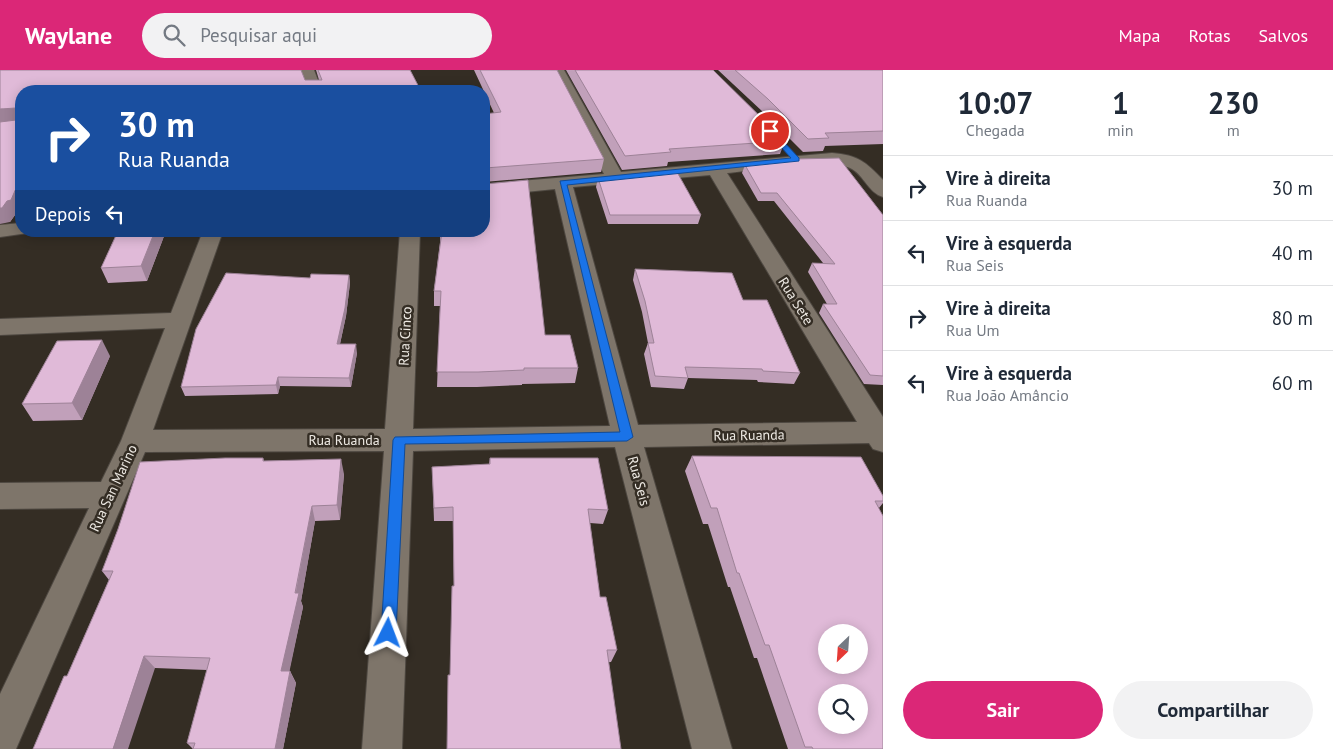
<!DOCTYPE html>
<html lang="pt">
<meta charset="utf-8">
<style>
body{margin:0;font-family:"PT Sans",sans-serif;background:#f2f2f3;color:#1f2937;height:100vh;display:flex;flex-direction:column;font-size:19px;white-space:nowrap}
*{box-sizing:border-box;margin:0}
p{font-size:16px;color:#747a83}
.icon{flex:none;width:28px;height:28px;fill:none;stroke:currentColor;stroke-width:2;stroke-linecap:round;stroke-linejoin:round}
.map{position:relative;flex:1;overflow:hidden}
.sheet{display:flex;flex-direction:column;background:#fff;width:450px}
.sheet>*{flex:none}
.hud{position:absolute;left:15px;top:15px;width:475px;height:152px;border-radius:20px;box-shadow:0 2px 12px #0003;background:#1a4fa0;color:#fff;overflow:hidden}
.needle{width:32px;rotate:205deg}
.tools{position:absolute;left:818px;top:554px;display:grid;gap:10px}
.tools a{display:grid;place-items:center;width:50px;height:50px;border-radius:50%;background:#fff;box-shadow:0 2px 12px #0003;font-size:25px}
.pin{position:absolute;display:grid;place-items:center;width:42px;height:42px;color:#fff;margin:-21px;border:2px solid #fff;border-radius:50%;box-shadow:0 1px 5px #0007}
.me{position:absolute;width:55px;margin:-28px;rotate:3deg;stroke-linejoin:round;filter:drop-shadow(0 0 4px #0008)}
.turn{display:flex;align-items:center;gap:18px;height:105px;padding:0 20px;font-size:22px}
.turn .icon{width:65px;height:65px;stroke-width:2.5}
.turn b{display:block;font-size:35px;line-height:42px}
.then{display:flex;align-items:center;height:48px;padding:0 20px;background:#0003;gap:10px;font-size:19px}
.eta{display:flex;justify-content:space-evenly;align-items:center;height:85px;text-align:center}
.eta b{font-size:30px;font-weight:800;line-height:35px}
.button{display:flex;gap:10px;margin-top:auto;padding:10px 20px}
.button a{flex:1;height:58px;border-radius:30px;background:#db2777;color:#fff;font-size:20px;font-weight:800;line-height:58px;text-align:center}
.button a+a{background:#f2f2f3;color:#1f2937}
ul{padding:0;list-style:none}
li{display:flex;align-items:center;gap:15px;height:65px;padding:0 20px;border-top:1px solid #e0e1e3}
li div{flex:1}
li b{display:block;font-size:19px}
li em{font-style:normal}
header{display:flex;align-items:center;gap:30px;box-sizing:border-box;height:70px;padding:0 25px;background:#db2777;color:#fff}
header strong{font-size:24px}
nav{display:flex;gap:28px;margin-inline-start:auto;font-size:18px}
.search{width:350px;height:45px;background:#f2f2f3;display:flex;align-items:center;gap:12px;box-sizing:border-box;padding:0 18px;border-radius:28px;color:#747a83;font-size:19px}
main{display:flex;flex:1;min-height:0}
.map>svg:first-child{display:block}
</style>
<header>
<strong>Waylane</strong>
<div class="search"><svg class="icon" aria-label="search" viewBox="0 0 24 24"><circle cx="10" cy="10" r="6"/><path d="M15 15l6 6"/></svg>Pesquisar aqui</div>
<nav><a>Mapa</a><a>Rotas</a><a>Salvos</a></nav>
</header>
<main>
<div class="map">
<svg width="883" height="679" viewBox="0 0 883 679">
<rect width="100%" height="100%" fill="#342d24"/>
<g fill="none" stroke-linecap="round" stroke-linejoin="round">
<defs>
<path id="minor" d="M300,0h14l8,21h-14z
M550,0h14l57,102 211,-19c26,2 34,9 51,27v17c-14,-4 -19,-21 -31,-28 -24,-13 -96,1 -125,4l156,244v35l-10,-3 -4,-6 -225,4 88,302h-40l-77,-302 -202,4 -11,298h-40l22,-298 -239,1 -129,297h-16v-55l89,-186 -89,1v-26l101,-1 20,-41 44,-113 -165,7v-16l171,-6 32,-82h20l-70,199 232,-1 15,-198h20l-7,198 197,-3 -55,-237 -71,7v-12l120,-10zM710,105l147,247 -219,3 -65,-238z
M21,153v8h9l-2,2 -28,4v-12z"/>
</defs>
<use href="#minor" stroke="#4e4841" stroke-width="2"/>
<use href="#minor" fill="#7e756a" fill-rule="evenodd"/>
</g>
<path fill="#c1a0ba" d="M0,0l305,10h14l-3,-10h94l11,21h-400v117l-2,7h-4l-5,7z
M474,0h83l47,89 -3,13 -117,10 61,153 33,33 -3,15 -53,1v1l-45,2h-40l3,-81h-6v-15l6,-48v-12h44v-117l10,-1z
M566,0h147l72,71 -5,13 -112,8 -1,4 -45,4z
M718,0h165v74l-58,2 -2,5 -20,1 -40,-40z
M745,95l138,50v170l-19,-1 -45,-71 4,-9h4l-19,-32 4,-9h11l-49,-62h-16l-16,-28z
M598,108l103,37 -3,9h-90l-12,-37z
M118,161h48l-19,50 -39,2 -7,-15z
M635,199l108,31 57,73 -6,11 -36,-2 -1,-2 -69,-2 -4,11 -33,-2 -7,-33 4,-11 -6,-31 -9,-32z
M349,205l1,8 -4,33 -6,28 17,9 -6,34 -71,-1 -2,8 -93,2 -4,-9 129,-109z
M110,286l-28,64 -49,1 -11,-17z
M692,386l191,40v7l-4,5 4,241h-95l-31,-91h-3l-24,-71h-2l-20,-63h-5l-18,-53z
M263,388l1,3 80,13 -4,46 -25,1 -14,80 2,6 -14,64h1l6,12 -13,66h-90l-6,-6 20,-73 -52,-2 -88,8 42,-96 -7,-9z
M490,388l118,52 -5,14 -13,-1 10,74 17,53 -6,12 -161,13 4,-89 -1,-65h-19l-2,-54 57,-3z"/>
<path fill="#9d8297" d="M16,38l5,13 -21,2v-14z
M17,116l4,7v15l-2,7h-4l-5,7 -10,2v-16z
M155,161h11l-19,50 -6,-15z
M349,205l1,8 -4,33 -8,37 -1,-9z
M102,270l8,16 -28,64 -10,-17z
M356,274l1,9 -6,34 -2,-9z
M278,307l2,9 -2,8 -2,-9z
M341,389l3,15 -4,46 -3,-15z
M312,436l3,15 -14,80 2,6 -16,76 -6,-12z
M144,586l11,12 -27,81h-15z
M290,601l6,12 -13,66h-8z"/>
<path fill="#e0bad8" stroke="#9d8297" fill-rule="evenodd" d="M0,0h301l4,10h17l-4,-10h92l11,21h-400v94l-4,1 -6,14 -4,1 -5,7h-2v-86l16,-2v-12l-16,1z
M480,0h77l47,89 -119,9 -1,7v-61l17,-2z
M575,0h138l72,71 -116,8 2,3 -46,4z
M735,0h148v61l-58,2 4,5 -21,1 -40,-40z
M839,88l44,57v161l-13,-1 -47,-71h14l-25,-41 23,1 -58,-71h-16l-16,-28 50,-6z
M677,102l24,43h-91l-12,-37z
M528,110l17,155h25l8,33h-54v2l-46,2h-41l4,-81h-7l8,-60h42v-48l1,1z
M118,161h37l-14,35 -40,2z
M635,199l97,4 11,27h24l33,73 -37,-2 -1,-2 -77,-2 3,11 -33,-2 -7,-33h6l-9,-42z
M226,203l84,5 1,-4 38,1 -4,33 -8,36h19l-7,34 -71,-1 -2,8 -95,2 15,-58z
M102,270l-30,63 -50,1 35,-63z
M692,386l169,1 22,39v5h-8l8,15v233h-70l-1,-2h-7l-36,-102h-4l-26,-72h-2l-20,-65h-6zM826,562h33v33h-33zM826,622h33v33h-33z
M225,388h38v3l78,-2 -4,46 -25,1 -17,87h4l-18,78h9l-15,78h-82l2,-6h-8l23,-85 -66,-2 -31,93h-80l31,-73h3l46,-105h-11l16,-42 22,-67z
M490,388h108l10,52 -20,-1 12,88h6l11,53h-10l14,99h-174l1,-74h2l2,-89h2l-1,-79 -19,1 -2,-41 58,-3z"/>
<path fill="#1a73e8" stroke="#114b97" d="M767,59h5l27,29v3l-232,24 66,252 -6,4 -222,3 -9,189 -2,5 -6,2 -5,-2 -2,-5 12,-193 2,-3 225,-5 -60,-251 231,-23 -24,-26z"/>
<g text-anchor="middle" stroke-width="5" stroke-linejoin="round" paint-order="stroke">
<g font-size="14" fill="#eeeae4" stroke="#342d24">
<text transform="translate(796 231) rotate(58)" y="5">Rua Sete</text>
<text transform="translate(405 266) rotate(-87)" y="5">Rua Cinco</text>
<text transform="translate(749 365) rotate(-1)" y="5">Rua Ruanda</text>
<text x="344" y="375">Rua Ruanda</text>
<text transform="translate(639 411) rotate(75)" y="5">Rua Seis</text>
<text transform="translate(113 418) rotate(-65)" y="5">Rua San Marino</text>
</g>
</g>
</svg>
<div class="tools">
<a><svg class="needle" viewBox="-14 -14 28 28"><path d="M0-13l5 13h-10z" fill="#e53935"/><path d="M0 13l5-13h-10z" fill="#747a83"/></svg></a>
<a><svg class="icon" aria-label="search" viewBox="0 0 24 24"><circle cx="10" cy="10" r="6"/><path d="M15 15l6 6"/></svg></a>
</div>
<div class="pin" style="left:770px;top:61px;background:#d93025"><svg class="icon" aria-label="arrive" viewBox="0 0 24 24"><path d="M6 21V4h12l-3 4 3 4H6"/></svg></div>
<svg class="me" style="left:388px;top:563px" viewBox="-20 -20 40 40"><path d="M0-17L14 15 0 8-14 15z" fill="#1a73e8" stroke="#fff" stroke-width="4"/></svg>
<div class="hud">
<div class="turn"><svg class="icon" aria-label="right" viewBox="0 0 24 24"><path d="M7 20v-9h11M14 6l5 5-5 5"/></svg><div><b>30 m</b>Rua Ruanda</div></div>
<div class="then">Depois<svg class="icon" aria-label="left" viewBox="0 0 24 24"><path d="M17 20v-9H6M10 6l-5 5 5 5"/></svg></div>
</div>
</div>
<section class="sheet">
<div class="eta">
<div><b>10:07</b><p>Chegada</p></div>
<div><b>1</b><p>min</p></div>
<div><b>230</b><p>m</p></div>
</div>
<ul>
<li><svg class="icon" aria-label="right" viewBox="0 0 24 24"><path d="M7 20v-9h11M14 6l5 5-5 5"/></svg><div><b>Vire à direita</b><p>Rua Ruanda</p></div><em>30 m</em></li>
<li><svg class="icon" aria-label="left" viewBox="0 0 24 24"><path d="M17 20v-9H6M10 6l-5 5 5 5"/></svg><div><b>Vire à esquerda</b><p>Rua Seis</p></div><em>40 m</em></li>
<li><svg class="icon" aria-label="right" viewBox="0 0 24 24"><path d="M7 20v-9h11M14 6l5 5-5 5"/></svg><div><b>Vire à direita</b><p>Rua Um</p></div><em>80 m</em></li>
<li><svg class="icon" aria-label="left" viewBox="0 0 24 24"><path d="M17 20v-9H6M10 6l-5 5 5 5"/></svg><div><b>Vire à esquerda</b><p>Rua João Amâncio</p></div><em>60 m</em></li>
</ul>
<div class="button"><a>Sair</a><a>Compartilhar</a></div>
</section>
</main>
